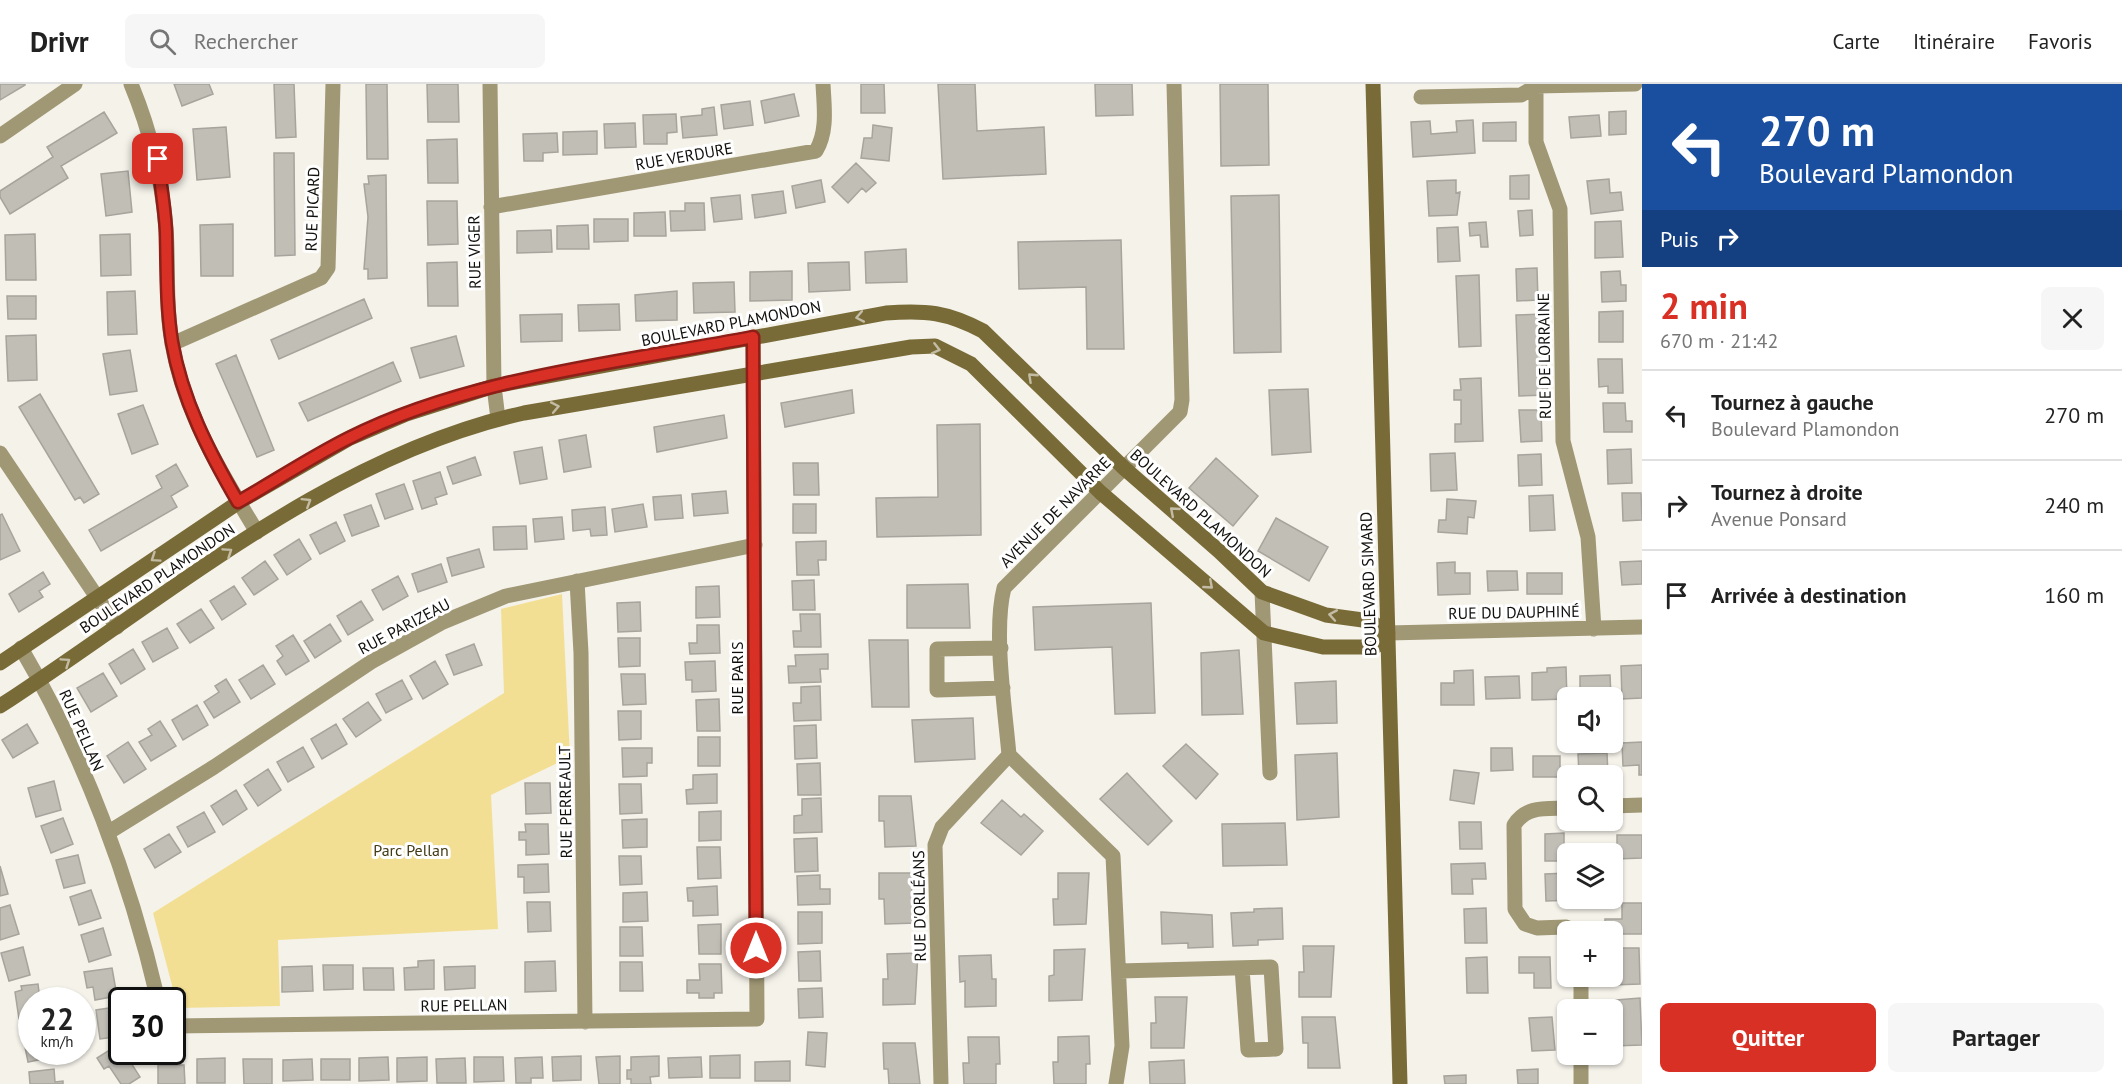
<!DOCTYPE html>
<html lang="fr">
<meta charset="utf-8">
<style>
body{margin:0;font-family:"PT Sans",sans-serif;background:#f6f6f6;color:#222;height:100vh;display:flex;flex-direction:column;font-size:22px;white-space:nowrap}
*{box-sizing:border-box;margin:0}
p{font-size:20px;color:#767676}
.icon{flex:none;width:33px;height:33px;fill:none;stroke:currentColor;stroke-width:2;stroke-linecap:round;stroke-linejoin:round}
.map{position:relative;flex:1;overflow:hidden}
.side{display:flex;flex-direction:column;background:#fff;width:480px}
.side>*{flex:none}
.top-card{background:#1a4fa0;color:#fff;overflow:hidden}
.controls{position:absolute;left:1557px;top:603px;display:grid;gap:12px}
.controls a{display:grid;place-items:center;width:66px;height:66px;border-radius:9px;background:#fff;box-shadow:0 2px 4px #0004;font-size:30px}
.speed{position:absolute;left:18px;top:903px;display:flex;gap:12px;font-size:30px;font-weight:700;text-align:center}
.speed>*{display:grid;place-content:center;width:78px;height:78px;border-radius:50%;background:#fff;box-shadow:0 2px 4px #0004;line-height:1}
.speed small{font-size:15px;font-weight:400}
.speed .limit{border:3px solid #111;border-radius:9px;background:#fff;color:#111}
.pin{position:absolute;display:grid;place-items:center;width:51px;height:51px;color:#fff;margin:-26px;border-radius:12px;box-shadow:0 3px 9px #0006}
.me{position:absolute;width:66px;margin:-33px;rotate:0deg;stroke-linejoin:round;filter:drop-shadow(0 0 4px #0008)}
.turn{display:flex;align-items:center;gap:21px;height:126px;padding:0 18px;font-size:27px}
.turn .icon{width:78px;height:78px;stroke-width:2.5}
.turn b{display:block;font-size:42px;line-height:51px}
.then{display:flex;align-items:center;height:57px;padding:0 18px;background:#0003;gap:12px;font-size:22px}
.round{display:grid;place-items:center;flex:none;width:63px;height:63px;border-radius:9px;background:#f6f6f6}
.head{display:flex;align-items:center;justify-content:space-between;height:102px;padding:0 18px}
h1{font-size:36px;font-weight:600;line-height:45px;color:#d93025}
.action{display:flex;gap:12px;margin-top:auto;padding:12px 18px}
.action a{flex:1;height:69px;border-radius:9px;background:#d93025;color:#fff;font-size:24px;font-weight:600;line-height:69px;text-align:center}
.action a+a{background:#f6f6f6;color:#222}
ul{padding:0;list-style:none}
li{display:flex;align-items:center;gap:18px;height:90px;padding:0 18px;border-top:2px solid #e0e0e0}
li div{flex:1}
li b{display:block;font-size:22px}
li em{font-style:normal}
header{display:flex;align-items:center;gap:36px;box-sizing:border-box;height:84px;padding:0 30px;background:#fff;border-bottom:2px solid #e0e0e0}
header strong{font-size:28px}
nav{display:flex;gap:33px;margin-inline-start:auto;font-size:21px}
.search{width:420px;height:54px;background:#f6f6f6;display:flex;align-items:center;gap:15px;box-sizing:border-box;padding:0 21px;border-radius:9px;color:#767676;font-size:22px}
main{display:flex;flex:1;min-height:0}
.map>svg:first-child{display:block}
</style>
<header>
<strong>Drivr</strong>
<div class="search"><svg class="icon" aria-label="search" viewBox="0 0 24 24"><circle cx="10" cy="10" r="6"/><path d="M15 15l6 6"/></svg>Rechercher</div>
<nav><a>Carte</a><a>Itinéraire</a><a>Favoris</a></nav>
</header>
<main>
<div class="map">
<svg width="1642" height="1000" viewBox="0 0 1642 1000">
<rect width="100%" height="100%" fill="#f4f2e9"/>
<path fill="#f3df93" d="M562,510l8,163 -79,38 7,134 -220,11 2,66 -102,2 -25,-95 351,-220 -3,-84z"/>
<path fill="#c0beb5" stroke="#a6a49c" stroke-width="1.5" d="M0,0h25v1l-25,15z
M174,0h35l4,10 -31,12z
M274,0h20l2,53 -20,1z
M366,0h21l1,75h-21z
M427,0h31l1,38h-31z
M861,0h23l1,29h-24z
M938,0h37l2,47 67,-4 2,47 -103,5z
M1095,0h37l1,31 -37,1z
M1220,0h48l1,81 -48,1z
M794,10l5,22 -34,7 -4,-22z
M750,17l3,24 -29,4 -3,-24z
M714,23l3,28 -34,3 -2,-21 21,-2v-6z
M1626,27v23l-17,1v-23z
M104,28l13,21 -56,33 7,12 -58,36 -10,-17v-6l53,-34 -6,-10z
M676,30l1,18 -10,1v11h-23l-1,-29z
M1599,31l2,21 -30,2 -2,-21z
M1473,36l2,33 -62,4 -2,-35 19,-1 1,13 26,-2 -1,-11z
M1516,38v19h-33v-18z
M635,39l1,24 -31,1 -1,-24z
M873,41l19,3 -3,33 -28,-3 3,-20h8z
M226,43l4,50 -33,3 -4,-51z
M597,47v23l-34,1v-23z
M557,49l1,19 -15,1v8h-19l-1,-27z
M457,55l1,44h-30l-1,-43z
M274,69h20l1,102 -20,1z
M856,79l20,20 -10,9 -4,-4 -14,15 -16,-16z
M128,87l4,41 -26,4 -5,-42z
M386,91l1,103 -19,1v-10h-4l4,-52 -4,-33h5l-1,-8z
M1529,91v24h-19v-23z
M1609,95l1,14 11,-1 2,18 -32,4 -4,-33z
M821,96l4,22 -29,6 -4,-22z
M1456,96v13l4,-1 -3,23 -28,1 -2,-35z
M783,107l3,22 -31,5 -3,-23z
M740,111l2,24 -28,3 -3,-24z
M1279,111l2,157 -47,1 -3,-157z
M427,117h30l1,43 -30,1z
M685,119h19l1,27 -34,1 -1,-20h15z
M1532,126l1,25 -13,1 -2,-25z
M665,128l1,24h-32v-23z
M594,135h34v22l-34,1z
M1621,137l2,36 -28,1v-36z
M1486,138l2,25h-7l-1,-12 -10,1 -1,-13z
M233,140v52h-32l-1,-51z
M588,141l1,24h-32v-23z
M1458,143l2,34 -22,1 -1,-34z
M551,146l1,22 -35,1v-22z
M35,150l1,46h-30l-1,-45z
M130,150l1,41 -30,1 -1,-41z
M1121,156l3,109h-37l-1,-62 -67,2 -1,-47z
M906,165l1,33 -41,1 -1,-31z
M457,178l1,44h-30l-1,-43z
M849,178l1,28 -41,2 -1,-29z
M1537,184l1,32 -21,1 -1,-32z
M792,187v29l-42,1v-29z
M1620,187l1,14h5v16l-24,1 -1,-30z
M1479,191l2,71 -22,1 -3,-71z
M734,198l1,30 -41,1 -1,-30z
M135,207l2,43 -29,1 -1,-43z
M677,207v29l-41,1 -1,-26z
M7,212h29v23h-28z
M364,215l8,19 -93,41 -8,-19z
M619,220l1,26 -41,1 -1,-26z
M1623,227v31h-24v-30z
M562,230v27l-41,1 -1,-27z
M1544,230l4,81 -29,1 -3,-81z
M36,251l1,45 -29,1 -2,-45z
M456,252l8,30 -44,12 -9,-30z
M130,266l7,41 -27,4 -7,-41z
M236,271l38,95 -17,7 -41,-93z
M1598,275h24l1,34h-15v-7l-9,1z
M393,278l8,19 -93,40 -9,-18z
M1481,294l2,63 -28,1v-18h6v-24h-7v-10h7l-1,-11z
M1308,305l3,63 -39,3 -3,-65z
M852,306l2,23 -69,14 -4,-24z
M40,310l59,100 -15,9 -4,-6 -5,3 -56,-93z
M1603,319h22l1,18h6v11h-28z
M143,321l15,39 -26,10 -14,-40z
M1519,326h22l1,31 -21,1z
M724,331l3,23 -70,14 -3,-25z
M980,340l1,111 -104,2 -1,-39 62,-1 -1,-72z
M586,351l5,32 -27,5 -5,-32z
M542,363l5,32 -27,5 -6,-32z
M1631,365l1,34 -24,1 -1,-34z
M1455,369l2,37 -26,1 -1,-37z
M1541,370l1,31 -23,1 -1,-31z
M475,373l6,18 -28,9 -6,-17z
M1216,374l42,38 -25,30 -44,-38z
M793,379h25l1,32h-25z
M176,380l12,22 -17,10 6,11 -76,44 -12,-21 73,-42 -6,-12z
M440,388l7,22 -12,4 2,6 -15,5 -9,-28z
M404,400l9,25 -28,10 -9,-25z
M726,407l2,22 -34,3 -2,-22z
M1622,409h19l1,27 -19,1z
M681,411l2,23 -28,2 -2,-23z
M1553,411l2,35 -25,1 -1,-35z
M1447,415l29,2 -2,17 -6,-1 -1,17 -29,-2 1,-12h7z
M643,420l4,23 -32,5 -3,-23z
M793,420h23v29h-23z
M371,421l8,21 -27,10 -8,-21z
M605,423l2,28 -16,1 -1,-7 -17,2 -1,-21z
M2,430l18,37 -20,9v-45z
M562,433l2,22 -29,3 -2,-23z
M1276,434l52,29 -19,34 -51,-30z
M336,438l9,19 -25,13 -10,-19z
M526,442l1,23 -33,1 -1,-23z
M299,455l12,20 -24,16 -13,-20z
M826,457v19h-8l1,15h-22l-1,-33z
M479,465l5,18 -32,9 -5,-18z
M265,477l13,18 -24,16 -12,-17z
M1642,477v23l-20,1 -2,-23z
M1455,478v11h15v21l-32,1 -1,-32z
M441,480l6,18 -29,10 -6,-18z
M1487,487h30l1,19 -30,1z
M43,488l7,12 -11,7 4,6 -24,15 -10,-18z
M1527,489h35v21h-35z
M398,492l10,20 -25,14 -11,-20z
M814,496l1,30h-22l-1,-29z
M968,500l2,44h-63v-43z
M234,502l12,18 -24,16 -12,-19z
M719,502l1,31 -24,1v-31z
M361,517l12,19 -25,15 -11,-19z
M640,518l1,29 -23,1 -1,-29z
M1151,519l4,110 -40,1 -3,-67 -77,3 -2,-43z
M201,525l13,19 -24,15 -13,-19z
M800,530h20l1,33h-27l-1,-16h8z
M330,540l11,17 -26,17 -11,-17z
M697,541h22l1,28 -30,1 -1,-11h8z
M167,544l11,20 -25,14 -11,-20z
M293,551l16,26 -23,14 -9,-14 6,-5 -7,-10z
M618,554h22v28l-21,1z
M869,556h39l1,67h-37z
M474,560l8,21 -28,10 -8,-20z
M133,565l12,20 -24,15 -12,-20z
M1239,566l4,64 -41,1 -1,-62z
M828,570v15h-8l1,13 -32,1 -1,-17h8l-1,-11z
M435,577l13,23 -25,15 -13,-23z
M715,577l1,30 -24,1v-12h-6l-1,-18z
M263,581l12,19 -24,15 -12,-19z
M1642,581v33l-20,1 -1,-33z
M1566,583l1,32 -35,1v-27l15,-1v-4z
M1473,586l1,35h-33v-22h13v-12z
M103,589l14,23 -26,16 -14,-24z
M621,590h24l1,30 -23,1z
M1610,591l1,21 -31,1v-21z
M1519,592l1,22 -34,1 -1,-22z
M226,595l14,23 -26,16 -10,-16 15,-10 -4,-6z
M402,596l10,19 -26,14 -10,-19z
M1336,597l1,42 -40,1 -2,-41z
M820,602l1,34 -27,1 -1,-18h8v-16z
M719,615l1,32h-23l-1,-31z
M368,618l13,18 -25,17 -13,-18z
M197,621l11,20 -25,15 -11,-20z
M618,627h23v28l-22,1z
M973,634l2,41 -60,3 -3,-42z
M160,637l16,25 -25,15 -12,-19 13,-7 -4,-6z
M27,640l11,19 -25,15 -11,-18z
M336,640l11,20 -25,15 -11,-20z
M816,641l1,33 -22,1 -1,-33z
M698,653h22v29h-22z
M128,658l18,27 -22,14 -17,-27z
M1642,658v33h-3v-10l-16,1 -1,-23z
M1186,660l32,30 -22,25 -33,-33z
M303,663l11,20 -26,15 -11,-20z
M622,664h30v15h-5v13l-24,1z
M1491,664h21l1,22 -22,1z
M1337,669l2,64 -42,3 -2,-65z
M1607,669l1,21 -29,1 -1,-21z
M1533,672h27v21h-27z
M820,679l1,32h-23l-1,-31z
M268,685l13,21 -23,16 -14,-21z
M1454,686l25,3 -5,31 -24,-4z
M1127,689l45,48 -24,24 -48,-46z
M717,690v29l-30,1 -1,-14 7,-1v-14z
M54,697l7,29 -25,7 -8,-29z
M525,699h25l1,30 -25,1z
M619,700h22l1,29 -22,1z
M236,706l11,19 -24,16 -12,-19z
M879,712h32l5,50 -31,1 -1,-26h-5z
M821,714l1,34 -28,1v-17l8,-1v-16z
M1002,716l19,17 3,-3 19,17 -22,24 -40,-32z
M721,727v29l-22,1v-29z
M204,728l11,20 -27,15 -11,-20z
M63,734l10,26 -22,9 -10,-27z
M647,735v28l-24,1 -1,-28z
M1459,738h22l1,27h-22z
M1285,739l2,42 -64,1 -1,-42z
M525,740h23l1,30 -23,1v-15h-7v-8h7z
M1564,749v13l10,-1v9h-6v7h-23v-27z
M169,750l12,18 -26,16 -11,-19z
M1617,751h25v23l-25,1z
M817,754l1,33 -23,1 -1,-33z
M697,763h23l1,31 -23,1z
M78,771l7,28 -21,5 -8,-28z
M619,772h22l1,28 -22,1z
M1485,779l1,16h-14l1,15h-21l-1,-30z
M548,780l1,28 -25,1v-16h-6v-12z
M0,782l8,28 -8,2z
M879,789h32l1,23h3l1,27 -31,1 -1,-25h-5z
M1058,789h31l-3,51 -32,1 -1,-26h5z
M1568,789v25l8,2 -30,1 -1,-27z
M820,791v14h10v15l-32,1 -1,-29z
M717,802l1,29 -25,1v-15h-5l-1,-13z
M91,806l10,28 -22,7 -9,-28z
M647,808l1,29 -25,1v-29z
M527,818h23l1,29 -23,1z
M1622,819h20v31h-30v-2h-7v-13h17z
M10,821l9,29 -19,6v-32z
M1282,824l1,31 -25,1v5l-25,1 -2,-33 23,-1v-3z
M1486,824l1,35h-22l-1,-34z
M798,828h24v31l-24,1z
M1161,828l51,3 1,32 -25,1v-5l-26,1z
M721,840v30h-22l-1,-29z
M620,843h22l1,29h-23z
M103,844l8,27 -22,7 -8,-27z
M1303,862h31l-3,51h-32v-25h5z
M23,863l7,28 -21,6 -8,-28z
M1612,864h27l1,36 -27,1z
M1085,865l-3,51 -33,1v-25l5,-1v-25z
M820,867l1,30h-22l-1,-29z
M918,869l-3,51 -32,1v-26h5l-1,-25z
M991,871l1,24h4v27l-31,1v-26l-5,1 -1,-26z
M1487,873l1,36h-21l-1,-35z
M1519,873h31l1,31h-17v-15h-15z
M434,876v29l-29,1 -1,-22 14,-1v-6z
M555,877l1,30 -31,1v-30z
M620,878h22l1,29h-23z
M699,880h22l1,29h-8v5h-15v-5h-12v-13h13z
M323,881h30v24l-29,1z
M312,882l1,25 -31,1v-25z
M475,882v22l-30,2 -1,-23z
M112,884l5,28 -22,4 -2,-13 -6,1 -3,-16z
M363,884h30l1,22h-30z
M38,900l2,16h-8v17l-13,2 -4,-27 7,-2 -1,-4z
M822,904l1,29 -24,1 -1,-29z
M1155,913h32l-3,51h-33v-25h5z
M1640,914l2,47 -29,1 -1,-31h5l-1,-15z
M122,922v30l-22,3 -4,-29z
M1302,933h33l5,51h-32v-25h-5z
M1552,933l3,33 -23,1 -3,-33z
M32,946v22h25l1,4 -30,6 -6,-30z
M808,948l19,1 -2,34 -19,-2z
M1089,952l1,28h-4v20h-32l-1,-22h5v-25z
M968,953h31l1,27h-4v20h-32l-1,-21h6z
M883,959h32l5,41h-31l-1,-15h-4z
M119,960l21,33 -11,7h-8l-12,-18 -5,3 -7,-11z
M740,971v23h-30v-22z
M581,972v24l-28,1 -1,-24z
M620,972v28h-21l-3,-27z
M659,972v20l-9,1 1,7h-20v-5h-4v-9h4v-13z
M388,973l1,23 -30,1v-23z
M427,973v24l-30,1v-24z
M474,973h29l1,24 -30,1z
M542,973l1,21h-12v5h-15l-1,-25z
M701,973l1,20 -33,1 -1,-20z
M225,974v25h-28v-24z
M465,974l1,25h-29l-1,-24z
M243,975h29v25h-28z
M312,975l1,21 -30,1v-21z
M321,975h29v21h-29z
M1184,976l1,24h-35l-1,-22z
M790,977v20h-35v-19z
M158,981h26l1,19h-27z
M54,985l1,13 8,-1v3h-33l-1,-12z
M1538,985v15h-20l-1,-14z
M1466,991v9h-21l-1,-8z"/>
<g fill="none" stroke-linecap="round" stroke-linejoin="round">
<path stroke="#a09775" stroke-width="15" d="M131,0c20,48 31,94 35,145 3,38 -1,76 6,114 12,70 49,130 85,189
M490,0l4,302 4,33
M1536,0v58l24,67 3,232 25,96 6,92
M1421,13l100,-2 15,-9 99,-2
M0,52l75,-52
M491,123l325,-56c12,-20 8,-45 7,-67
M172,260l149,-66 7,-10 5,-184
M0,369l117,174
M577,497l4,72 4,369
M1262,508l8,181
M1388,549l254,-6
M21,564c63,107 109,232 137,352
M1001,564l-64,1v41l66,-2
M1612,722l30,-1
M1568,724c-22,1 -41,-3 -54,17l1,84 10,15 12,4 29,-1 11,5
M109,748l105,-65 157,-105 72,-40 63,-26 249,-51
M1119,887l152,-4 5,82 -28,1 -6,-82
M1581,892v34
M172,942l585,-7 -4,-682
M1581,970v30
M941,1000l-6,-239 7,-18 67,-72
M1116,1000l6,-38 -9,-190 -104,-101c-4,-46 -16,-124 -5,-167l176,-176 2,-12 -8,-316"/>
<path stroke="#796b37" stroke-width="15" d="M1373,0l27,1000
M0,579l239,-161 111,-64 56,-24 88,-28 392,-73c40,-3 61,-1 97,18l141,137 95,83 43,41 64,23 44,6 18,12
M0,622c165,-107 329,-250 524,-293l387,-66 24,-1 36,18 129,128 164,141 59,14h52l13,-14"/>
</g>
<defs><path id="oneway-chevron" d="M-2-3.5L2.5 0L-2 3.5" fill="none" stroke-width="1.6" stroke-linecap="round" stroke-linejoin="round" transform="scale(1.5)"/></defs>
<g stroke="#c3bca5">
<use href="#oneway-chevron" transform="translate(860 233) rotate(169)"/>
<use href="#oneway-chevron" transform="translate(936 265) rotate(14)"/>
<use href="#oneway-chevron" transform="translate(1032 293) rotate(-137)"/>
<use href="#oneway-chevron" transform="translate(555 323) rotate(-11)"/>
<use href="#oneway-chevron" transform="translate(307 418) rotate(-32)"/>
<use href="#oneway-chevron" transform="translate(1174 427) rotate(-139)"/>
<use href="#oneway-chevron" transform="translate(228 468) rotate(-34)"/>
<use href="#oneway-chevron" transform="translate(155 474) rotate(146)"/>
<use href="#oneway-chevron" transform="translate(1209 501) rotate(41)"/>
<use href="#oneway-chevron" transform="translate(1333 531) rotate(-170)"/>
<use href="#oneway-chevron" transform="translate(66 578) rotate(-34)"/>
</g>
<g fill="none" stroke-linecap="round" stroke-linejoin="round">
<defs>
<path id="route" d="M158,75c2,24 7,49 8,73 1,37 0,73 6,110 10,58 37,110 66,160 37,-21 73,-45 111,-64 118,-60 274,-76 404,-101l3,611"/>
</defs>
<use href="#route" stroke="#8d1f18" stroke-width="15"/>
<use href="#route" stroke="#d93025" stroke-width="10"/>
</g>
<g text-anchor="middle" stroke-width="6" stroke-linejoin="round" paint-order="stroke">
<g font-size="16" fill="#100f0c" stroke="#fff">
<text transform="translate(684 72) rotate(-10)" y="6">RUE VERDURE</text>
<text transform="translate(312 125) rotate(-88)" y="6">RUE PICARD</text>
<text transform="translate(474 168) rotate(-91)" y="6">RUE VIGER</text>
<text transform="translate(731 239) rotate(-11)" y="6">BOULEVARD PLAMONDON</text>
<text transform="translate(1544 272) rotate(-91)" y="6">RUE DE LORRAINE</text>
<text transform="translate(1055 428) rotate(-45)" y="6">AVENUE DE NAVARRE</text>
<text transform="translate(1201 429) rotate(42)" y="6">BOULEVARD PLAMONDON</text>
<text transform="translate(157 494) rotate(-34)" y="6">BOULEVARD PLAMONDON</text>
<text transform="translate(1368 500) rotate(-92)" y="6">BOULEVARD SIMARD</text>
<text transform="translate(1514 528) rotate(-1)" y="6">RUE DU DAUPHINÉ</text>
<text transform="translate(404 542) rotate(-28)" y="6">RUE PARIZEAU</text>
<text transform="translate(737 594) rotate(-90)" y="6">RUE PARIS</text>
<text transform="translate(82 646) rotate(66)" y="6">RUE PELLAN</text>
<text transform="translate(565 718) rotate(-91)" y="6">RUE PERREAULT</text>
<text transform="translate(919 822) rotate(-91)" y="6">RUE D'ORLÉANS</text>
<text transform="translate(464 921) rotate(-1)" y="6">RUE PELLAN</text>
</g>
<g font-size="16" fill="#433915" stroke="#fff">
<text x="411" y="772">Parc Pellan</text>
</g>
</g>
</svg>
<div class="controls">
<a><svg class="icon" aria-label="sound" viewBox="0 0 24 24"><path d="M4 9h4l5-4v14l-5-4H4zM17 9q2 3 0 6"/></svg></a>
<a><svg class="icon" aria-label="search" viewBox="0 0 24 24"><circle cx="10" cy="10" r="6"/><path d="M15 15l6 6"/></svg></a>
<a><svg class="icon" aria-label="layers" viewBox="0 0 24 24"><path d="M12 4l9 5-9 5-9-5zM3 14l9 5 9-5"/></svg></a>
<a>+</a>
<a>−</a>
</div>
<div class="speed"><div>22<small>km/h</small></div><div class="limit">30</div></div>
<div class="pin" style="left:158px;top:75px;background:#d93025"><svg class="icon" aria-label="arrive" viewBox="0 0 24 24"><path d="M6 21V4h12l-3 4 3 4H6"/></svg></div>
<svg class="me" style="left:756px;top:864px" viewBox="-20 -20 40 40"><circle r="17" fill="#d93025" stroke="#fff" stroke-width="3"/><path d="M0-11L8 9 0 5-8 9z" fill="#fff"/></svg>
</div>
<section class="side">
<div class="top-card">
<div class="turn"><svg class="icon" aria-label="left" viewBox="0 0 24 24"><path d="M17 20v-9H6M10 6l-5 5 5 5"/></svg><div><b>270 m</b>Boulevard Plamondon</div></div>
<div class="then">Puis<svg class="icon" aria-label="right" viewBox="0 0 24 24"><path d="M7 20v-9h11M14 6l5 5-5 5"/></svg></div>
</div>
<div class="head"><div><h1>2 min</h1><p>670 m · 21:42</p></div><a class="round"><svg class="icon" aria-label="close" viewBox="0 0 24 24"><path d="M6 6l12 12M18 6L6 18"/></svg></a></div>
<ul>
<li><svg class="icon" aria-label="left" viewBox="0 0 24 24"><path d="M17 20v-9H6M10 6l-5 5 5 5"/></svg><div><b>Tournez à gauche</b><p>Boulevard Plamondon</p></div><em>270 m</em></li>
<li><svg class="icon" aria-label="right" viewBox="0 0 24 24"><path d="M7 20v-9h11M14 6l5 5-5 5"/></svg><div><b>Tournez à droite</b><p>Avenue Ponsard</p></div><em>240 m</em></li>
<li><svg class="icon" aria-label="arrive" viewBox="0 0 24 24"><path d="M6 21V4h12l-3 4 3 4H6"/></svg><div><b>Arrivée à destination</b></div><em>160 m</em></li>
</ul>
<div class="action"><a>Quitter</a><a>Partager</a></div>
</section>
</main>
